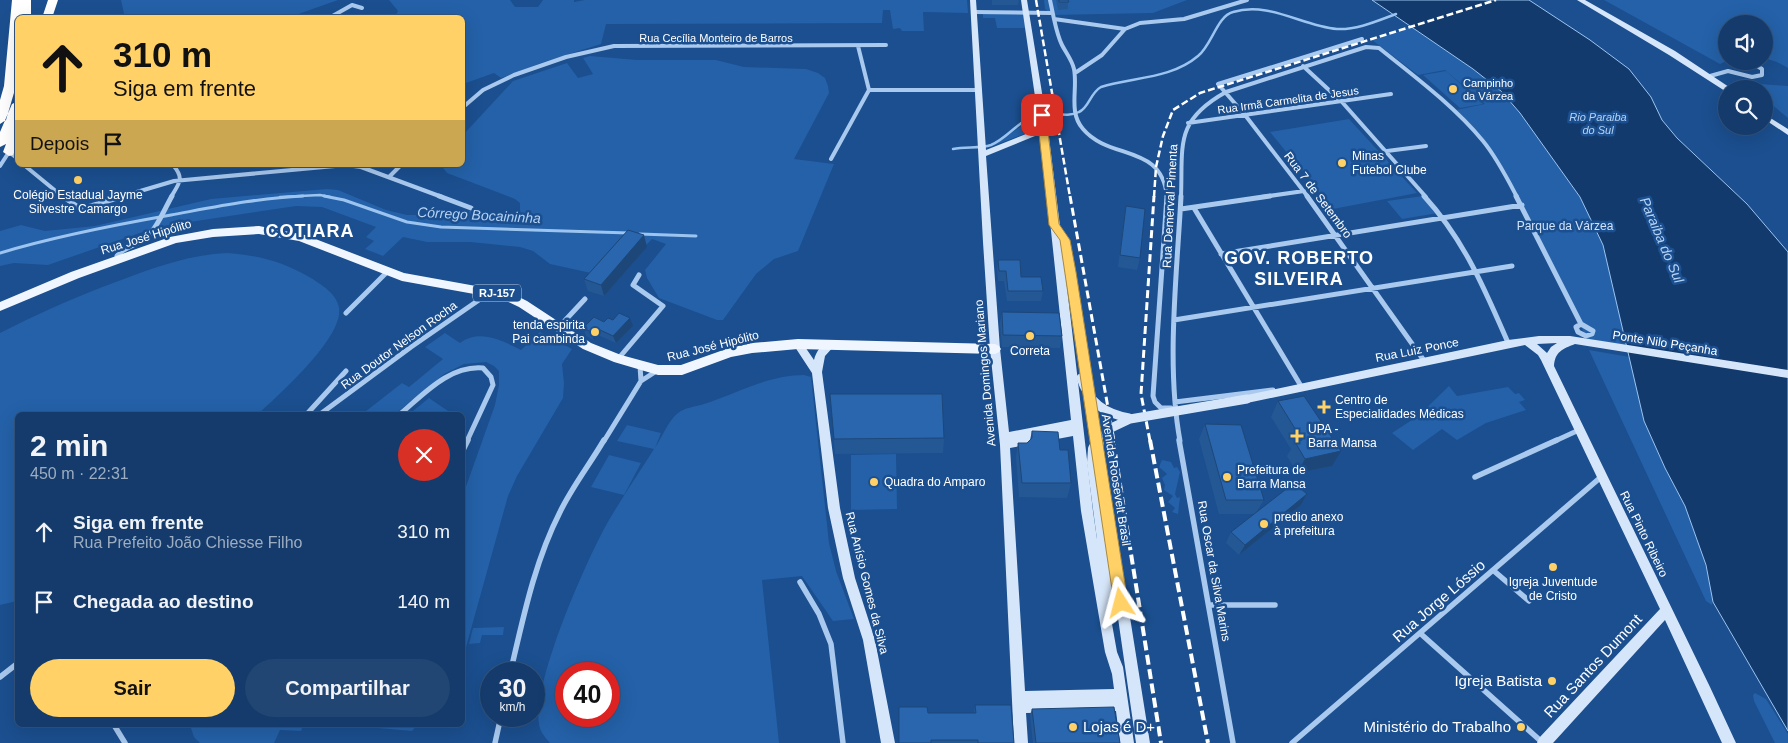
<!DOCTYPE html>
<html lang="pt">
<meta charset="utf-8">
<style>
body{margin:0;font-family:Helvetica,sans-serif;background:#214673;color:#f1f3f6;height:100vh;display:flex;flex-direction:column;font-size:19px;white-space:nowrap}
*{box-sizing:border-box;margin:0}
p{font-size:16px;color:#9dadc1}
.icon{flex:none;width:28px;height:28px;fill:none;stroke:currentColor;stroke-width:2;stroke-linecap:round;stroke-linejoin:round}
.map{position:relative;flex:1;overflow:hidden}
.details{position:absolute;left:15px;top:412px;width:450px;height:315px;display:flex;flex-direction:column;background:#143b6b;border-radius:8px;box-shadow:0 5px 20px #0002,0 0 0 1px #33557e}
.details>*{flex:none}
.top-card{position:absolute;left:15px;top:15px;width:450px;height:152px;border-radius:8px;box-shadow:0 5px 20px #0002,0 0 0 1px #33557e;background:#ffd166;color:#111;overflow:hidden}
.tools{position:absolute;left:1718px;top:15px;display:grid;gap:10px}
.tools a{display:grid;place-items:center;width:55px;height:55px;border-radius:50%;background:#143b6b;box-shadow:0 5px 20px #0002,0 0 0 1px #33557e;font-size:25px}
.speed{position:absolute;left:480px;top:662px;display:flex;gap:10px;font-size:25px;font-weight:700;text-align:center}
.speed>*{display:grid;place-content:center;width:65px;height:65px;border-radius:50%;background:#143b6b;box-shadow:0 5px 20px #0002,0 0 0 1px #33557e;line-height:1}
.speed small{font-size:12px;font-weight:400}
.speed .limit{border:8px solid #d22;background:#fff;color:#111}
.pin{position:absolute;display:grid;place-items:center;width:42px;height:42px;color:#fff;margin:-21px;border-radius:10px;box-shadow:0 2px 8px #0006}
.me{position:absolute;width:55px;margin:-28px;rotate:351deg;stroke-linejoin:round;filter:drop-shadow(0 0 4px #0008)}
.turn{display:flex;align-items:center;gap:18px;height:105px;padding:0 15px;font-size:22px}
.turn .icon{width:65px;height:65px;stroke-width:2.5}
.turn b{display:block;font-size:35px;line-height:42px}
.then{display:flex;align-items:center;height:48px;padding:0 15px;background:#0003;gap:10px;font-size:19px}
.round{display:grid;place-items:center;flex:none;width:52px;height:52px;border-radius:26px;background:#214673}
.summary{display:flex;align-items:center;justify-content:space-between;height:85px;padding:0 15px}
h1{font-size:30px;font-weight:700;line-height:38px}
.primary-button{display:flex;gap:10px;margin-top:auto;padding:10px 15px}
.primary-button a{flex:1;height:58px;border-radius:30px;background:#ffd166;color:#111;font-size:20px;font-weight:700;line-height:58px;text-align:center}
.primary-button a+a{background:#214673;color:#f1f3f6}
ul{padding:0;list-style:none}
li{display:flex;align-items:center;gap:15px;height:70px;padding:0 15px}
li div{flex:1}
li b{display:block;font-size:19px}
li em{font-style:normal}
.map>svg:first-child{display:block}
</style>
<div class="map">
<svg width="1788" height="743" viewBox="0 0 1788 743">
<rect width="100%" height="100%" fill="#1b4f8f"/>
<path fill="#2461a8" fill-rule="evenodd" d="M121,0h217l-48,17 -165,1z
M389,0h121l5,7h23l5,-7h31v2l11,-2h382l1,13 -45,-1 1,19h-22l-2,-3 -7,1 -3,-19h-7l-1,13 -276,1 -5,20 -57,18 -43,16 -7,-5 -31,11 -1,-66 -72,-1 6,-2 2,-4z
M1044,0h143l-34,13 -100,2 -8,-6z
M1604,0h184v68l-11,-6 -13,-4v-34h-38v37l-6,3z
M1027,13l2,15h-32l-2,-10h-12v-4z
M1411,27l62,42 28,22 19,22 60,84 23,48 24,100 -40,-6 -81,-167 -21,-31 -29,-31 29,-6 -40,-34 -27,5 -46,-35z
M590,56l47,4h79l28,7 62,2 12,4 7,5 3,8 1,7 -35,66 40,5 -36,87 -24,8 -18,15 -33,46h-6l-58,-22 -12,-20 -2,-8 21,-26 -14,-5 -6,6 -46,30 -50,-11 -17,-13 -13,-4 -50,-5h-43l-24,-5 -20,19 -18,-7 9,-8 -8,-4 10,-10 -54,-20 -26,-1 -139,21 -109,38 -34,-2 -14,3v-35l21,-6 24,6 50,-5 116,-27 116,-10 11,1 48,20 21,5h24l26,-5 60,4 3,-3v-8l-5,-4 -68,-26 -6,-8h21l1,-30 50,-54 54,-18 11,15 15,-4 -10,-16z
M1446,71l37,33 -23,4 -37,-33z
M1761,84l27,2v32l-24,-20v-9h-10z
M1037,116l3,12 -50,19z
M1349,119l68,74 -84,16 -63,-77z
M1423,196l15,17 -36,6 -15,-18z
M227,253c31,2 57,9 84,25 11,7 26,16 28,30 5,29 -61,88 -82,107h-239l-1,186 -17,4v-272c35,-18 69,-33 105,-47 40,-15 79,-31 122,-33z
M540,332l32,17 -10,15 2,19 -1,15 -46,78 -9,20 -45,162v-163l32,-90 4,-20v-14l-5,-5 -8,-4 -22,2 -20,10 -50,41h-33l41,-32 7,4 34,-28 -18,-12 20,-14 15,10c20,-14 41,-3 61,7z
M1589,350l41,7 14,64 21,47 20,38 18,50 10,40 -1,9 -6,-4z
M804,375l7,2 18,166 7,28 18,48 -21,2 -31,-45 -40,4 17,163h-229c-5,-6 -10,-11 -11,-19 -7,-41 48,-166 70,-204 14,-24 30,-47 45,-71l-37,-8 10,-16 34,8 -6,15c7,-11 13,-27 23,-35 8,-6 17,-6 26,-9 34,-11 64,-29 100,-29zM566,674h43v42h-43z
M1449,386l8,10 51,-9 7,7 4,-1 6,7 -6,2 7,8 -40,13 -29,17 -15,-11 -29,21 -21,-17 26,-17z
M429,398l19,13 -3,4h-37z
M896,454l1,55 -46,1v-55z
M609,455l32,8 -17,32 -33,-8z
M1162,460l9,2 3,6 3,-1 3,5 -5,22 2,4 3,-1 -2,17 -6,-2 3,-4 -7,-6 5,-6 -9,-6 1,-5 -3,-7 5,-4 -8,-7z
M504,627l-1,8h-21l-2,8 -11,1 4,-16z
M1755,693l11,6 22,35v9h-13l-21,-42 -1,-6z
M190,725h227l-5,6 -56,-5h-53l-2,5 -21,-1 -6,13h-74l-6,-6z"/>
<path fill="#123a6d" stroke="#9cc4f0" d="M1372,0h157l61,40 39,29 22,28 11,23 15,18 70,66 41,48v479l-75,-129 -7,-37 -21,-59 -20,-38 -21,-47 -41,-176 -23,-48 -60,-84 -19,-22 -28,-22z"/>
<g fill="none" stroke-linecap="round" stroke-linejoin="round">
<path stroke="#9cc4f0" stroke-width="2.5" d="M953,149c12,-3 27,0 38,-4 17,-7 28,-25 45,-30 14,-5 29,4 43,-3 10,-4 11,-19 22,-25 32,-10 70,-8 97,-31 14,-11 19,-40 35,-44 36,-11 69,14 104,17 20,1 40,-8 59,-15
M280,197l40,-2 10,2"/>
<path stroke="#9cc4f0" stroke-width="3" d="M324,196l20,4 63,22 34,5 188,6
M640,234l56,2
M0,253c56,-17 114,-28 171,-38 44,-8 87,-17 132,-19"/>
<path stroke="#a9c9ee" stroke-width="4" d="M1050,0l4,19 71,10 15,-6 44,-4 63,-19
M975,12l77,1
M329,18l23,-13 10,3
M1054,19c2,9 4,18 8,26 4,8 10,15 12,24 4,20 -6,43 9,60 27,32 79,14 84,68
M858,46l11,44
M1303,66l39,36 84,95
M1075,73l27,-18 23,-26
M1710,76l18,-5 24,6 10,-2v-6l-13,-8
M869,90h110
M462,108l21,-18 31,-15 52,-18 48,-11 272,-1
M1188,123l203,-29
M1387,151l39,-5
M831,159l38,-69
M24,165l39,32
M0,166l9,-14 9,7
M389,177l12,-12
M120,197l54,-16 172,-16 15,2 81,30
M171,197c8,-14 14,-18 2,-32
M1181,197c2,-52 -7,-76 45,-105l140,-45 13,1c36,29 74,57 104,93 14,17 24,37 34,56
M1262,197l42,-6
M1308,197l-63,-82 -27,-31 144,-45"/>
<path stroke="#a9c9ee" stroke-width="5" d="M62,196l19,13 43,-13
M439,196l32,12
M1167,196l-14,200 2,6 6,6h10
M1307,196l118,166
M1424,196c41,45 61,94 85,149
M1516,196l65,128
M1194,208l107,178 -2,1
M1181,209l89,-13
M1221,254l301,-49
M118,259l-1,-3c8,-11 25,-11 33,-22 9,-10 15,-26 22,-38
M346,313l40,-40
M1174,320l338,-54
M1581,324l12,7 -1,3 -6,2 -8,-4 -2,-5z
M558,328l27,-29
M618,359l45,-53 -30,-21 6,-10
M640,366l1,15
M1175,402l98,-12
M306,415l40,-44
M319,415l92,-68 78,-54
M399,415c24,-20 50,-50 84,-47l8,9 2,8 -26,56
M604,441l37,-60 17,-11
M1180,441c-14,-76 -3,-167 1,-245
M1555,441l24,-11"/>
<path stroke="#a9c9ee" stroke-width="5.5" d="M1179,440l54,303
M462,452l6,-12
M1475,477l82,-37
M1494,571l35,30
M800,582l19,32 12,30 12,99
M1209,605h66
M1421,634l122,109
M510,674c13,-55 24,-111 50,-162 12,-25 30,-48 44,-72
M0,677l18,-14
M114,725l11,18
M495,743l6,-27
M1292,743l309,-266"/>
<path fill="#d6e6fa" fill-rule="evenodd" d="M970,0h6l10,150 45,-18 9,-1 -19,-131h6l21,130 12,96 9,15 4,18 77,484h-14l-18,-125 -2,4 -4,2 5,28 6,15 11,76h-14l-4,-32 -90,2 2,30h-14l-14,-298 -10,-96 -7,-107zM1035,136h6l30,284 -62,12 -9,-83 -14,-193zM1063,253l43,282h-7l-2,4 -4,-28zM1073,436l8,75 24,141 7,22 2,15 -89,2 -15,-243z
M1577,0h8l90,51 57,38h-6l-1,2 -56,-36z
M1764,114l24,15v6l-24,-16z
M1539,336h31l218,34v8l-213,-34c-13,5 -20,8 -21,22l156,321 26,56h-14l-57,-123 -112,123h-16l2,-5 121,-129 -119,-249 -3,-5 -13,-10 -278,58 -4,-1 -1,-3 1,-3 4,-1 261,-55zM1557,343l-6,4 -4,6 -10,-9z
M798,340l3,1 13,19c2,-9 8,-16 16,-19l5,4 -10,11 -3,16 18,136 15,70 20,62 20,103h-14l-18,-103 -20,-62 -15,-70 -16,-135 -19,-29z"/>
<path fill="#f0f6ff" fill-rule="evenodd" d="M259,226l46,9 99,38 105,19 18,9 64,42 30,12 37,10h23l48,-17 23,-5 46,-4 197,5 4,2 2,3 -2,3 -4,2 -197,-5 -46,4 -21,4 -49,18h-24l-44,-13 -31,-13 -64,-42 -17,-8 -100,-18 -103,-40 -40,-7 -46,3 -37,6 -97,35 -79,33v-9l71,-30 99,-35 43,-8z"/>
<path fill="#fff" fill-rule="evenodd" d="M12,0h19v18h-13l-2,68 -10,34 -6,4v-24l4,-14z
M48,0h10l-6,18h-10z
M18,101v43l-5,11 -4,1 -6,-4 3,-8 -6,3v-15l12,-28z"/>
<path stroke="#fff" stroke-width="2.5" stroke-dasharray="7 3" stroke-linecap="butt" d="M1036,0l34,197
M1154,197l2,-30 7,-31 10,-26 27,-17 296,-93"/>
<path stroke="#fff" stroke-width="3" stroke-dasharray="8 4" stroke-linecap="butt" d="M1070,196l44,245
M1150,441l-9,-47 13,-198"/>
<path stroke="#fff" stroke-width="4" stroke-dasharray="10 4.5" stroke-linecap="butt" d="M1113,440l48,303
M1150,440l58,303"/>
<path stroke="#d6e6fa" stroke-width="9" d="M1081,378c8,25 23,35 48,40
M1099,441l12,-13 19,-9 117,-20"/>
<path stroke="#d6e6fa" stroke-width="12" d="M1099,440l-5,9 -1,14 10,76"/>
</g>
<path fill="#245895" d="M992,0h27l-1,5h-26z
M1056,0h12v9l-10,1z
M1126,206l14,52 -3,12 -19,-3 6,-49z
M647,247l-43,49 -16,-5 -4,-12z
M998,260l23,17 22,14 -2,10h-34l-3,-20h-6l-1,-11z
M1002,312l60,24 -2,12 -58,-1 -2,-23z
M604,322l29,4 -17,17 -18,-8 -4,5 -8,-4 -3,-8z
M830,394l114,44 -1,15 -108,1z
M1278,401l54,65 -35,7 -10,-17 4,-7 -20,-32z
M1205,424l59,76 -7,11 50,-17 -6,11 -62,50 -13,-12 5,-11 23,-18h-35l-20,-75z
M1032,431l28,19 11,33 -4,15 -48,-1 -3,-40 2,-14h9l3,-3z
M975,705l39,38h-115l29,-30h46z
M1032,709l88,34h-87l-3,-28z"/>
<path fill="#1d4779" d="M644,235l3,12 -43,49 -3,-11z
M630,318l3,8 -17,17 -3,-7z
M596,328l2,7 -4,5 -3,-8z
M1341,451l-9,15 -35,7 8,-14z
M1307,494l-6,11 -62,50 6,-10z"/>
<path fill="#2a66ad" stroke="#1d4779" d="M1059,0h9l1,2h-10z
M1126,206l19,3 -5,49 -20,-3z
M628,230l16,5 -43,50 -17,-6z
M998,260h22l1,17h20l2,14h-35l-2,-20h-7z
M1002,312l57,1 3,23 -59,-1z
M619,313l11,5 -17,18 -17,-8 -5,4 -8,-4 11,-11 10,5 4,-4 5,2z
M830,394h112l2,44 -110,1z
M1304,396l37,55 -36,8 -10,-17 7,-2 -24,-39z
M1205,424l36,1 23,75h-38z
M1032,431l26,1 2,18h8l3,33h-49l-4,-40h9l5,-5z
M1294,483l13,11 -62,51 -14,-13z
M975,705h36l3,38h-36v-3h-47v3h-32v-36h28l1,6h48z
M1114,707l6,36h-84l-4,-34z"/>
<path fill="#ffd166" stroke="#a68842" d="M1042,112l4,3 13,109 11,16 6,32 52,331 -2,4 -5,2 -5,-2 -2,-4 -54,-363 -11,-15 -12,-110z"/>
<g fill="#ffd166" stroke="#1b4f8f" stroke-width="2">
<circle cx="1453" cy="89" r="5"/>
<circle cx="1342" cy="163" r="5"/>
<circle cx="78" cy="180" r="5"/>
<circle cx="595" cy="332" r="5"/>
<circle cx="1030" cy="336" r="5"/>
<path d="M1321.5 399.5h5v5h5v5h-5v5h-5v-5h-5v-5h5z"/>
<path d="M1294.5 428.5h5v5h5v5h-5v5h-5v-5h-5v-5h5z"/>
<circle cx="1227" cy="477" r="5"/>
<circle cx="874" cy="482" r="5"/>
<circle cx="1264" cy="524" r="5"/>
<circle cx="1553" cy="567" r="5"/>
<circle cx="1552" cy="681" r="5"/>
<circle cx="1073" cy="727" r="5"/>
<circle cx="1521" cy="727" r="5"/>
</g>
<g text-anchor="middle" stroke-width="5" stroke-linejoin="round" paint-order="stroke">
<g font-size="11" fill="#fff" stroke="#1b4f8f">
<text x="716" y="42">Rua Cecília Monteiro de Barros</text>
<text transform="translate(1288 100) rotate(-8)" y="4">Rua Irmã Carmelita de Jesus</text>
</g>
<g font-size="11" fill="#fff" stroke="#1b4f8f" text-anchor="start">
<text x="1463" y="87">Campinho<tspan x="1463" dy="13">da Várzea</tspan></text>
</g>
<g font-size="11" font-style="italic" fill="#b5d3f5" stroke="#1b4f8f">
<text x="1598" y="121">Rio Paraiba<tspan x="1598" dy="13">do Sul</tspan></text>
</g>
<rect fill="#1b4f8f" stroke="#bbcadd" stroke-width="1" x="473" y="284.5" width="48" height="17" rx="4"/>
<g font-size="11" font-weight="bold" fill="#fff">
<text x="497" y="297">RJ-157</text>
</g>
<g font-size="12" fill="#fff" stroke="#1b4f8f" text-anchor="start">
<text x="1352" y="160">Minas<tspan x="1352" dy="14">Futebol Clube</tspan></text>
<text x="78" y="199" text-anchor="middle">Colégio Estadual Jayme<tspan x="78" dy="14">Silvestre Camargo</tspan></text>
<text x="585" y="329" text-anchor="end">tenda espirita<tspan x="585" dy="14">Pai cambinda</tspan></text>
<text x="1030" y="355" text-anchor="middle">Correta</text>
<text x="1335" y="404">Centro de<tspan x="1335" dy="14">Especialidades Médicas</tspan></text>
<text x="1308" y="433">UPA -<tspan x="1308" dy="14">Barra Mansa</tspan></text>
<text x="1237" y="474">Prefeitura de<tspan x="1237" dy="14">Barra Mansa</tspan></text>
<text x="884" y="486">Quadra do Amparo</text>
<text x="1274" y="521">predio anexo<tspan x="1274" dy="14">à prefeitura</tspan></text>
<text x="1553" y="586" text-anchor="middle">Igreja Juventude<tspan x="1553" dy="14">de Cristo</tspan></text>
</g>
<g font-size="12" fill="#fff" stroke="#1b4f8f">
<text transform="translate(1318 195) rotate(53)" y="4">Rua 7 de Setembro</text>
<text transform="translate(1170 206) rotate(-87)" y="4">Rua Demerval Pimenta</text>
<text transform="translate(146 237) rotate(-17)" y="4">Rua José Hipólito</text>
<text transform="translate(1665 343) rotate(9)" y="4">Ponte Nilo Peçanha</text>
<text transform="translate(399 345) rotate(-36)" y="4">Rua Doutor Nelson Rocha</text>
<text transform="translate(713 346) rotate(-14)" y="4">Rua José Hipólito</text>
<text transform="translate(1417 350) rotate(-11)" y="4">Rua Luiz Ponce</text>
<text transform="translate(985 373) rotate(-95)" y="4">Avenida Domingos Mariano</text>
<text transform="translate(1116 480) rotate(81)" y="4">Avenida Roosevelt Brasil</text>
<text transform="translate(1644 534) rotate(64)" y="4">Rua Pinto Ribeiro</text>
<text transform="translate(1214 571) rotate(80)" y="4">Rua Oscar da Silva Marins</text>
<text transform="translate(867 583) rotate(76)" y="4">Rua Anísio Gomes da Silva</text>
</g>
<g font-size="12" fill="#cfe3fa" stroke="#1b4f8f">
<text x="1565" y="230">Parque da Várzea</text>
</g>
<g font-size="14" font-style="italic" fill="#b5d3f5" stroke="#1b4f8f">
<text transform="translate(479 215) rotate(3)" y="5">Córrego Bocaininha</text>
<text transform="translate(1662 240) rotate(67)" y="5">Paraiba do Sul</text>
</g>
<g font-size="15" fill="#fff" stroke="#1b4f8f">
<text transform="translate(1439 601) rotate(-41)" y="5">Rua Jorge Lóssio</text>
<text transform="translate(1593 666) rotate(-47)" y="5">Rua Santos Dumont</text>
</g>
<g font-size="15" fill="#fff" stroke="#1b4f8f" text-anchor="end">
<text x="1542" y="686">Igreja Batista</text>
<text x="1083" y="732" text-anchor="start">Lojas é D+</text>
<text x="1511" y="732">Ministério do Trabalho</text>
</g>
<g font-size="18" font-weight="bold" letter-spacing="1" fill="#fff" stroke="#1b4f8f">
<text x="310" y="237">COTIARA</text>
<text x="1299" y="264">GOV. ROBERTO<tspan x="1299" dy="21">SILVEIRA</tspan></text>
</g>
</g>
</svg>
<div class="tools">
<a><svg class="icon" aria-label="sound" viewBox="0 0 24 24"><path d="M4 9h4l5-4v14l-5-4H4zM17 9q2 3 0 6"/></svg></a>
<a><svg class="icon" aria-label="search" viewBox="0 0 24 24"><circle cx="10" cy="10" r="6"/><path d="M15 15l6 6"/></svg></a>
</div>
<div class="speed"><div>30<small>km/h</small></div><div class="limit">40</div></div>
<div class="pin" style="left:1042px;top:115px;background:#d93025"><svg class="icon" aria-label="arrive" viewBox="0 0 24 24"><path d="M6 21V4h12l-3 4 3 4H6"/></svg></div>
<svg class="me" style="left:1121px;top:603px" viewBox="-20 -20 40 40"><path d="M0-17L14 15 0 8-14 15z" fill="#ffd166" stroke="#fff" stroke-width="4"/></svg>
<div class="top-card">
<div class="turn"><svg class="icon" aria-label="ahead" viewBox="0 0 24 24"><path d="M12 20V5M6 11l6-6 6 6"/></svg><div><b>310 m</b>Siga em frente</div></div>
<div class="then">Depois<svg class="icon" aria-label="arrive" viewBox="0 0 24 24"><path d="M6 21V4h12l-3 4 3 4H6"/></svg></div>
</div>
<section class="details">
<div class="summary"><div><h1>2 min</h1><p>450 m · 22:31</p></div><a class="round" style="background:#d93025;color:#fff"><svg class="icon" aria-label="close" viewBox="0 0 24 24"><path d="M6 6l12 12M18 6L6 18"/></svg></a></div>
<ul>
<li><svg class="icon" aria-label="ahead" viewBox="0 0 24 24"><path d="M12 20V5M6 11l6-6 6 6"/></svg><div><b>Siga em frente</b><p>Rua Prefeito João Chiesse Filho</p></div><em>310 m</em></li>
<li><svg class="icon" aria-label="arrive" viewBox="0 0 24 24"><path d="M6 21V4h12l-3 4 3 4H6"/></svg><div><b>Chegada ao destino</b></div><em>140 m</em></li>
</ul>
<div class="primary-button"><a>Sair</a><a>Compartilhar</a></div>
</section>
</div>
